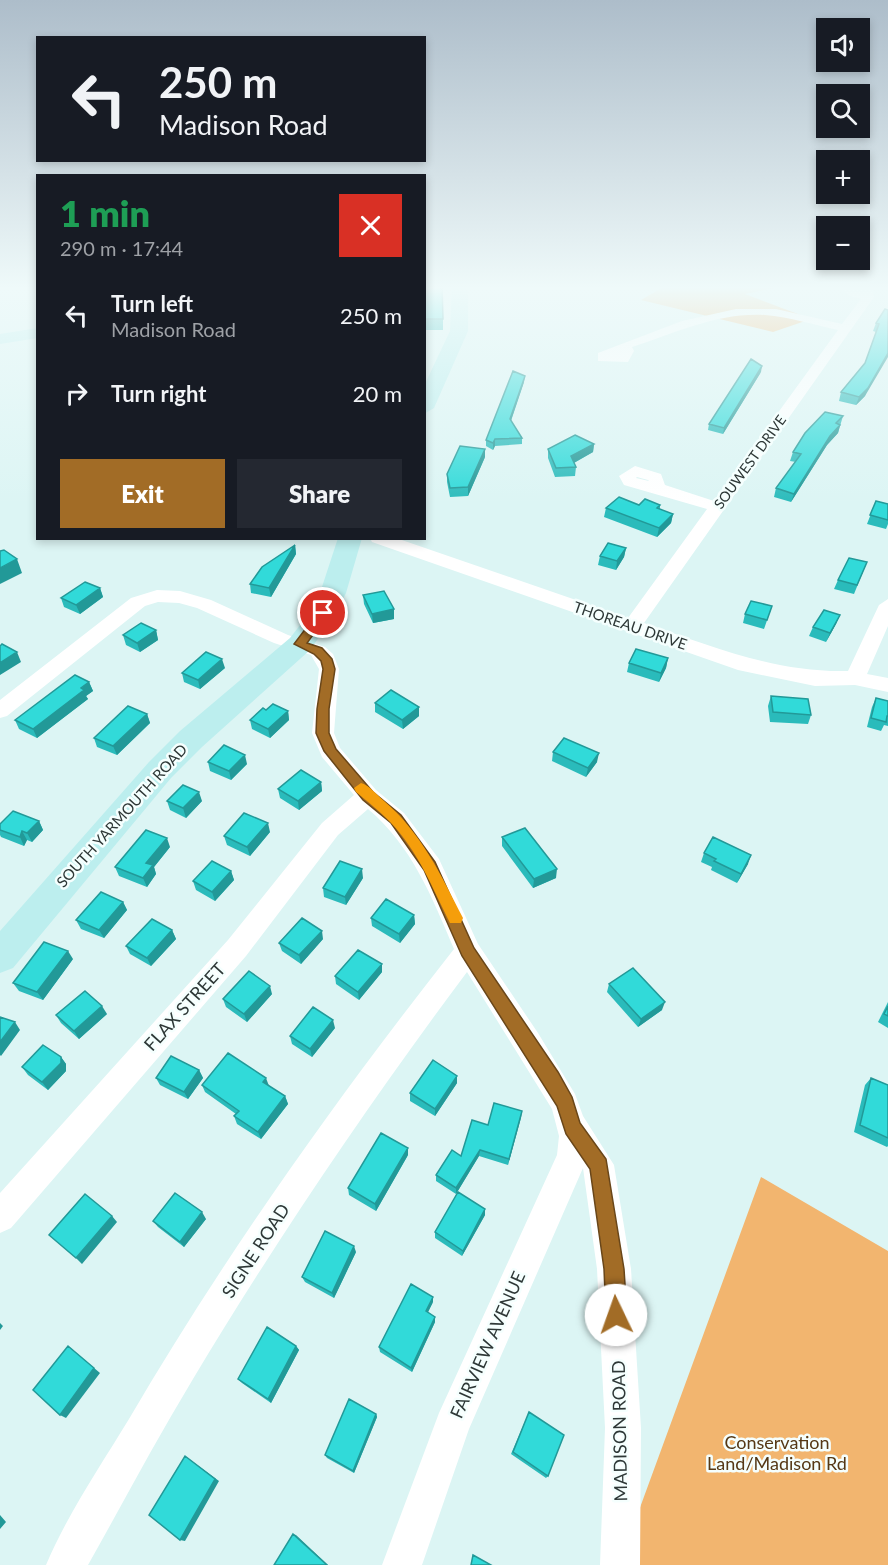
<!DOCTYPE html>
<meta charset="utf-8">
<style>
body{margin:0;font-family:Lato,sans-serif;background:#242831;color:#f1f3f6;height:100vh;display:flex;flex-direction:column;font-size:22px;white-space:nowrap}
*{box-sizing:border-box;margin:0}
p{font-size:20px;color:#9ea1a6}
.icon{flex:none;width:33px;height:33px;fill:none;stroke:currentColor;stroke-width:2;stroke-linecap:round;stroke-linejoin:round}
.map{position:relative;flex:1;overflow:hidden}
.drawer{position:absolute;left:36px;top:174px;width:390px;height:366px;display:flex;flex-direction:column;background:#171b24;border-radius:0px;box-shadow:0 3px 9px #0003}
.drawer>*{flex:none}
.guide{position:absolute;left:36px;top:36px;width:390px;height:126px;border-radius:0px;box-shadow:0 3px 9px #0003;background:#171b24;color:#f1f3f6;overflow:hidden}
.fabs{position:absolute;left:816px;top:18px;display:grid;gap:12px}
.fabs a{display:grid;place-items:center;width:54px;height:54px;border-radius:0px;background:#171b24;box-shadow:0 3px 9px #0003;font-size:30px}
.pin{position:absolute;display:grid;place-items:center;width:51px;height:51px;color:#fff;margin:-26px;border:3px solid #fff;border-radius:50%;box-shadow:0 2px 6px #0007}
.me{position:absolute;width:66px;margin:-33px;rotate:357deg;stroke-linejoin:round;filter:drop-shadow(0 0 4px #0008)}
.turn{display:flex;align-items:center;gap:21px;height:126px;padding:0 24px;font-size:27px}
.turn .icon{width:78px;height:78px;stroke-width:2.5}
.turn b{display:block;font-size:42px;line-height:51px}
.round{display:grid;place-items:center;flex:none;width:63px;height:63px;border-radius:0px;background:#242831}
.summary{display:flex;align-items:center;justify-content:space-between;height:102px;padding:0 24px}
h1{font-size:36px;font-weight:800;line-height:45px;color:#1e9e55}
.button{display:flex;gap:12px;margin-top:auto;padding:12px 24px}
.button a{flex:1;height:69px;border-radius:0px;background:#a26c26;color:#fff;font-size:24px;font-weight:800;line-height:69px;text-align:center}
.button a+a{background:#242831;color:#f1f3f6}
ul{padding:0;list-style:none}
li{display:flex;align-items:center;gap:18px;height:78px;padding:0 24px}
li div{flex:1}
li b{display:block;font-size:22px}
li em{font-style:normal}
.map>svg:first-child{display:block}
</style>
<div class="map">
<svg width="888" height="1565" viewBox="0 0 888 1565">
<rect width="100%" height="100%" fill="#dcf5f4"/>
<path fill="#f2b56f" d="M665,286h119l-39,8 66,25 -38,13 -132,-32z
M761,1177l127,74v314h-269z"/>
<g fill="none" stroke-linecap="round" stroke-linejoin="round">
<path fill="#fff" fill-rule="evenodd" d="M835,286h15l11,6 -1,-6h12l2,11 -230,326c67,23 132,50 204,48l31,-66 9,-6v27l-21,48 21,4v14l-33,-7 -40,1 -77,-16 -366,-128 -2,-4h26l232,80 79,-109 -83,-24 -5,-9 16,-10 26,8 4,11 49,16 124,-171c-24,-5 -48,-13 -73,-15 -46,-3 -90,18 -133,32l2,4 -6,11 -30,-1v-8l84,-32 54,-12h40l66,15 19,-25 -11,-3zM637,477l11,3 1,1 -13,-3z
M157,590l23,1 31,9 77,35 37,12 8,7 6,15 -5,64 6,15 36,42 28,23 35,46 39,85 60,89 37,61 8,22 31,49 17,104 10,159 -1,137h-40l5,-137 -8,-159 -14,-101 -114,261 -47,136h-40l57,-152 118,-258 2,-19 -7,-27 -85,-137c-98,131 -190,267 -274,407 -37,61 -70,124 -105,186h-42c21,-50 55,-100 83,-146 96,-164 207,-320 325,-470 -22,-52 -42,-103 -86,-140l-30,26 -92,121 -235,272 -11,5v-40l228,-253 94,-117 32,-28 -32,-38 -10,-24 7,-64 -8,-14 -37,-12 -77,-35 -18,-5 -21,-1 -13,4 -138,110 -7,2v-18l131,-102z"/>
<path fill="#bceeee" fill-rule="evenodd" d="M452,286h16v45l-34,77 -10,6v-28l26,-55z
M38,328v10l-38,6v-10z
M338,538h24l-16,55 -10,20 -26,37 -108,97 -31,31 -158,190 -13,5v-42l149,-169 31,-31 110,-93 21,-27 9,-18z"/>
</g>
<path fill="#2abbbb" d="M424,297l19,22v11h-19z
M888,310l-23,86 -9,9 -17,-4 2,-9 24,-29 11,-31 -3,-1 3,-8z
M761,372l-38,62 -15,-4 1,-6z
M524,382l-13,39 11,17v6l-27,2 -2,4 -7,-4v-6z
M843,416l-5,17 -11,12 -36,57 -17,-5 2,-9 20,-26 -6,-1 3,-9z
M594,444l-1,8 -19,11 2,4 -1,9 -20,1 -7,-19v-9z
M485,457l-17,39 -18,1 -3,-15v-8z
M876,501l12,3v20l-2,5 -19,-5z
M639,505h21v5l13,4 -2,9 -14,14 -53,-20 2,-9z
M295,545l1,9 -25,43 -20,-4 -1,-9z
M626,548l-2,9 -8,13 -18,-5 2,-9z
M867,562l-13,32 -20,-5 4,-9z
M100,588l3,9 -23,17 -16,-7 -3,-9z
M363,595l31,14v10l-21,4 -9,-19z
M772,606l-8,23 -21,-6 2,-9z
M840,615l-4,9 -10,18 -17,-6 4,-9z
M156,630l2,10 -18,12 -14,-7 -3,-10z
M668,658l-2,10 -7,14 -32,-10 2,-9z
M225,668l-25,21 -16,-7 -2,-9z
M89,682l4,9 -7,5 2,3 -51,39 -18,-9 -4,-9z
M771,696l40,19 -3,9 -38,-2 -2,-16z
M876,698l12,3v25l-4,-1 -3,6 -14,-4 5,-20z
M375,703l44,4v9l-16,13 -28,-17z
M266,710l22,1 1,9 -19,18 -18,-9 -2,-9z
M147,714l3,9 -33,32 -20,-8 -3,-9z
M553,752l44,10 -11,15 -34,-16z
M208,762l39,2 -16,16 -21,-9z
M321,782l1,9 -23,19 -19,-12 -2,-9z
M167,801h35l-16,17 -16,-8z
M39,821l4,9 -11,12 -5,-2 -3,6 -23,-9 -1,-2v-11z
M270,832l-20,24 -23,-11 -3,-9z
M502,837l54,41 -23,10 -31,-42z
M170,847l-16,20 2,7 -9,13 -28,-11 -4,-9z
M704,853l44,11 -11,19 -26,-13 1,-3 -11,-5z
M231,871l3,9 -19,21 -19,-11 -3,-9z
M363,878l-17,27 -22,-8 -1,-9z
M123,902l4,8 -23,28 -23,-9 -5,-9z
M414,915l1,9 -15,19 -28,-17 -1,-8z
M172,930l4,9 -25,27 -21,-12 -4,-8z
M323,939l-22,25 -19,-13 -3,-8z
M73,959l-30,41 -24,-9 -6,-8z
M382,972l-23,28 -23,-16 -1,-8z
M609,984l53,26 -24,17 -31,-35z
M272,994l-25,28 -21,-15 -3,-8z
M888,1002v26l-10,-6z
M107,1014l-28,25 -18,-16 -5,-8z
M335,1028l-23,29 -20,-13 -2,-8z
M61,1057l5,7v7l-18,19 -20,-15 -6,-8z
M199,1070l4,8 -15,21 -28,-14 -4,-7z
M457,1076v7l-22,33 -25,-15v-8z
M871,1078l17,7v61l-1,1 -33,-15 11,-47z
M202,1085l67,1 16,10 3,8 -27,35 -24,-15 -3,-8 2,-2 -31,-22z
M522,1111l-14,54 -29,-9 -23,38 -20,-13v-6l25,-19 27,-31z
M408,1155l-32,56 -27,-16 -1,-7z
M485,1209v6l-23,41 -27,-18v-6z
M206,1219l-22,28 -26,-20 -5,-6z
M356,1252l-22,46 -29,-16 -3,-5z
M433,1302l-5,10 7,5v5l-23,50 -32,-20 -1,-5z
M296,1346l3,4 -28,53 -29,-20 -4,-4z
M529,1412l19,64 -2,2 -35,-24z
M376,1414l1,3 -23,56 -27,-15 -2,-3z"/>
<path fill="#229998" d="M888,353v4l-23,39 -9,9 3,-8z
M762,366l-1,6 -38,62 1,-6z
M525,376l-1,6 -15,44 1,-7z
M840,425l-2,8 -11,12 -36,57 3,-8 36,-58z
M495,439v7l-2,4v-7z
M594,444l-1,8 -23,13 1,-9z
M485,449v8l-17,39v-9z
M673,514l-2,9 -14,14 2,-9z
M295,545l1,9 -25,43 -2,-9z
M626,548l-2,9 -8,13 1,-9z
M17,559l5,14 -22,11v-16z
M100,588l3,9 -23,17 -4,-9z
M394,609v10l-21,4 -1,-9z
M840,615l-4,9 -10,18 4,-9z
M156,630l2,10 -18,12 -3,-9z
M17,652l4,10 -21,13v-12z
M668,658l-2,10 -7,14 2,-9z
M222,659l3,9 -25,21 -2,-9z
M89,682l4,9 -7,5 2,3 -51,39 -4,-9z
M419,707v9l-16,13 -1,-9z
M288,711l1,9 -19,18 -2,-9z
M147,714l3,9 -33,32 -4,-9z
M599,753l-2,9 -11,15 2,-9z
M245,755l2,9 -16,16 -2,-9z
M321,782l1,9 -23,19 -1,-9z
M199,792l3,9 -16,17 -3,-10z
M39,821l4,9 -11,12 -5,-9z
M268,823l2,9 -20,24 -3,-9z
M22,831l5,9 -3,6 -4,-9z
M167,838l3,9 -16,20 2,7 -9,13 -4,-9 3,-15z
M751,855l-3,9 -11,19 4,-9z
M362,869l1,9 -17,27 -1,-8z
M557,869l-1,9 -23,10 1,-9z
M231,871l3,9 -19,21 -3,-9z
M123,902l4,8 -23,28 -5,-8z
M414,915l1,9 -15,19 -1,-9z
M172,930l4,9 -25,27 -4,-8z
M322,931l1,8 -22,25 -2,-9z
M68,951l5,8 -30,41 -6,-8z
M382,964v8l-23,28 -1,-8z
M270,986l2,8 -25,28 -3,-8z
M665,1002l-3,8 -24,17 3,-8z
M102,1006l5,8 -28,25 -5,-8z
M333,1020l2,8 -23,29 -2,-8z
M15,1022l5,8 -19,26 -1,-1v-13z
M61,1057l5,7v7l-18,19 -6,-8z
M199,1070l4,8 -15,21 -4,-7z
M457,1076v7l-22,33v-7z
M266,1078l3,8 -6,-4z
M285,1096l3,8 -27,35 -3,-7z
M522,1111l-1,7 -13,47 1,-6z
M408,1148v7l-32,56 -1,-7z
M480,1150l-1,6 -23,38v-6z
M485,1209v6l-23,41 1,-5z
M202,1212l4,7 -22,28 -4,-5z
M112,1216l5,6 -35,42 -6,-6z
M354,1246l2,6 -22,46 -2,-5z
M433,1297v5l-7,14v-5z
M435,1317v5l-23,50 -1,-4z
M0,1323l3,3 -3,4z
M68,1346l32,27 -34,45 -6,-3z
M296,1346l3,4 -28,53 -3,-4z
M376,1414l1,3 -23,56 -1,-2z
M185,1456l34,25 -34,60 -5,-1z
M0,1515l6,7 -6,7z
M293,1534l3,1 32,30h-1z"/>
<path fill="#31dad9" stroke="#229998" stroke-width="1.5" d="M426,286h16l1,33h-19v-22z
M885,309l3,1v43l-20,35 -9,9 -18,-5 24,-29 14,-39 -3,-1z
M751,359l11,7 -38,62 -15,-4z
M513,371l12,5 -15,43 12,19 -27,1 -2,4 -7,-3z
M825,412l18,4 -7,7 4,2 -10,11 -36,58 -18,-6 25,-34 -8,-2 12,-19z
M575,435l19,9 -23,12 5,11 -20,1 -8,-19z
M460,446l25,3 -17,38 -18,1 -3,-14z
M619,497l20,8 6,-6 15,6 -3,3 16,6 -14,14 -53,-20z
M876,501l12,3v16l-18,-5z
M608,543l18,5 -9,13 -17,-5z
M295,545l-26,43 -19,-4 12,-17z
M4,550l13,9 -17,9v-17z
M849,558l18,4 -10,23 -19,-5z
M85,582l15,6 -24,17 -15,-7z
M384,591l10,18 -22,5 -9,-19z
M751,601l21,5 -5,14 -22,-6z
M824,610l16,5 -10,18 -17,-6z
M141,623l15,7 -19,13 -14,-8z
M2,644l15,8 -17,11v-17z
M636,649l32,9 -7,15 -32,-10z
M206,652l16,7 -24,21 -16,-7z
M75,675l14,7 -8,6 3,2 -51,39 -18,-9z
M391,690l28,17 -17,13 -27,-17z
M771,696l37,3 3,16 -38,-3z
M876,698l12,3v15h-1l-1,6 -15,-4z
M273,704l15,7 -20,18 -18,-9 13,-12 3,2z
M128,706l19,8 -34,32 -19,-8z
M564,738l35,15 -11,15 -35,-16z
M224,745l21,10 -16,16 -21,-9z
M301,770l20,12 -23,19 -20,-12z
M183,785l16,7 -16,16 -16,-7z
M13,811l26,10 -12,12 -5,-2 -2,6 -20,-7v-6z
M244,813l24,10 -21,24 -23,-11z
M525,828l32,41 -23,10 -32,-42z
M146,830l21,8 -21,25 7,2 -10,13 -28,-11z
M713,837l38,18 -10,19 -27,-13 2,-2 -12,-6z
M212,861l19,10 -19,21 -19,-11z
M340,861l22,8 -17,28 -22,-9z
M101,892l22,10 -24,28 -23,-10z
M386,899l28,16 -15,19 -28,-16z
M302,918l20,13 -23,24 -20,-12z
M152,919l20,11 -25,28 -21,-12z
M44,942l24,9 -31,41 -24,-9z
M358,950l24,14 -24,28 -23,-16z
M633,968l32,34 -24,17 -32,-35z
M249,971l21,15 -26,28 -21,-15z
M85,991l17,15 -28,25 -18,-16z
M888,1006v10l-4,-2z
M313,1007l20,13 -23,29 -20,-13z
M0,1017l15,5 -15,20z
M43,1045l18,12v6l-19,19 -20,-15z
M228,1053l38,25 -3,4 22,14 -27,36 -24,-16 5,-5 -37,-26z
M171,1056l28,14 -15,22 -28,-14z
M433,1060l24,16 -22,33 -25,-16z
M871,1078l17,7v53l-28,-13z
M494,1103l28,8 -13,48 -29,-9 -24,38 -20,-13 16,-25 9,6 11,-36 16,5z
M381,1133l27,15 -33,56 -27,-16z
M458,1192l27,17 -22,42 -28,-19z
M175,1193l27,19 -22,30 -27,-21z
M85,1194l27,22 -36,42 -27,-23z
M325,1231l29,15 -22,47 -30,-16z
M411,1284l22,13 -7,14 9,6 -24,51 -32,-21z
M267,1327l29,19 -28,53 -30,-20z
M68,1346l26,22 -34,47 -27,-25z
M349,1399l27,15 -23,57 -28,-16z
M529,1412l35,23 -16,41 -35,-24z
M185,1456l30,23 -35,61 -31,-25z
M293,1534l34,31h-53z
M473,1555l18,10h-20z"/>
<linearGradient id="sky" x2="0" y2="1"><stop stop-color="#adbdca"/><stop offset="0.57" stop-color="#effafa"/><stop offset="1" stop-color="#effafa" stop-opacity="0"/></linearGradient>
<rect width="888" height="505" fill="url(#sky)"/>
<path fill="#a26c26" stroke="#694619" stroke-width="1.5" d="M319,611l10,2 -22,30 15,5 10,11 3,10 -6,40v24l7,16 37,43 28,23 34,47 39,86 84,124 14,25 8,26 26,36 18,110 3,46 -3,7 -8,3 -7,-3 -3,-7 -2,-46 -14,-100 -24,-35 -9,-28 -95,-150 -38,-86 -33,-47 -28,-23 -39,-49 -8,-18 1,-24 6,-40 -2,-8 -7,-7 -20,-10z"/>
<path fill="#f59e0b" d="M361,783c9,3 15,11 22,17 38,32 58,75 80,118l-2,5h-11c-17,-34 -32,-72 -59,-100 -10,-11 -23,-21 -35,-31l-2,-4z"/>
<g text-anchor="middle" stroke-width="5" stroke-linejoin="round" paint-order="stroke">
<g font-size="14" fill="#2e3837" stroke="#f5fffe">
<text transform="translate(750 462) rotate(-54)" y="5">SOUWEST DRIVE</text>
</g>
<g font-size="15" fill="#2e3837" stroke="#f5fffe">
<text transform="translate(630 626) rotate(19)" y="5">THOREAU DRIVE</text>
<text transform="translate(122 816) rotate(-48)" y="5">SOUTH YARMOUTH ROAD</text>
</g>
<g font-size="18" fill="#2e3837" stroke="#f5fffe">
<text transform="translate(185 1007) rotate(-48)" y="6">FLAX STREET</text>
<text transform="translate(256 1251) rotate(-57)" y="6">SIGNE ROAD</text>
<text transform="translate(488 1345) rotate(-66)" y="6">FAIRVIEW AVENUE</text>
<text transform="translate(620 1431) rotate(-91)" y="6">MADISON ROAD</text>
</g>
<g font-size="18" fill="#553815" stroke="#f5fffe">
<text x="777" y="1449">Conservation<tspan x="777" dy="21">Land/Madison Rd</tspan></text>
</g>
</g>
</svg>
<div class="fabs">
<a><svg class="icon" aria-label="sound" viewBox="0 0 24 24"><path d="M4 9h4l5-4v14l-5-4H4zM17 9q2 3 0 6"/></svg></a>
<a><svg class="icon" aria-label="search" viewBox="0 0 24 24"><circle cx="10" cy="10" r="6"/><path d="M15 15l6 6"/></svg></a>
<a>+</a>
<a>−</a>
</div>
<div class="pin" style="left:323px;top:613px;background:#d93025"><svg class="icon" aria-label="arrive" viewBox="0 0 24 24"><path d="M6 21V4h12l-3 4 3 4H6"/></svg></div>
<svg class="me" style="left:616px;top:1315px" viewBox="-20 -20 40 40"><circle r="19" fill="#fff"/><path d="M0-13L10 11 0 6-10 11z" fill="#a26c26"/></svg>
<div class="guide">
<div class="turn"><svg class="icon" aria-label="left" viewBox="0 0 24 24"><path d="M17 20v-9H6M10 6l-5 5 5 5"/></svg><div><b>250 m</b>Madison Road</div></div>
</div>
<section class="drawer">
<div class="summary"><div><h1>1 min</h1><p>290 m · 17:44</p></div><a class="round" style="background:#d93025;color:#fff"><svg class="icon" aria-label="close" viewBox="0 0 24 24"><path d="M6 6l12 12M18 6L6 18"/></svg></a></div>
<ul>
<li><svg class="icon" aria-label="left" viewBox="0 0 24 24"><path d="M17 20v-9H6M10 6l-5 5 5 5"/></svg><div><b>Turn left</b><p>Madison Road</p></div><em>250 m</em></li>
<li><svg class="icon" aria-label="right" viewBox="0 0 24 24"><path d="M7 20v-9h11M14 6l5 5-5 5"/></svg><div><b>Turn right</b></div><em>20 m</em></li>
</ul>
<div class="button"><a>Exit</a><a>Share</a></div>
</section>
</div>
